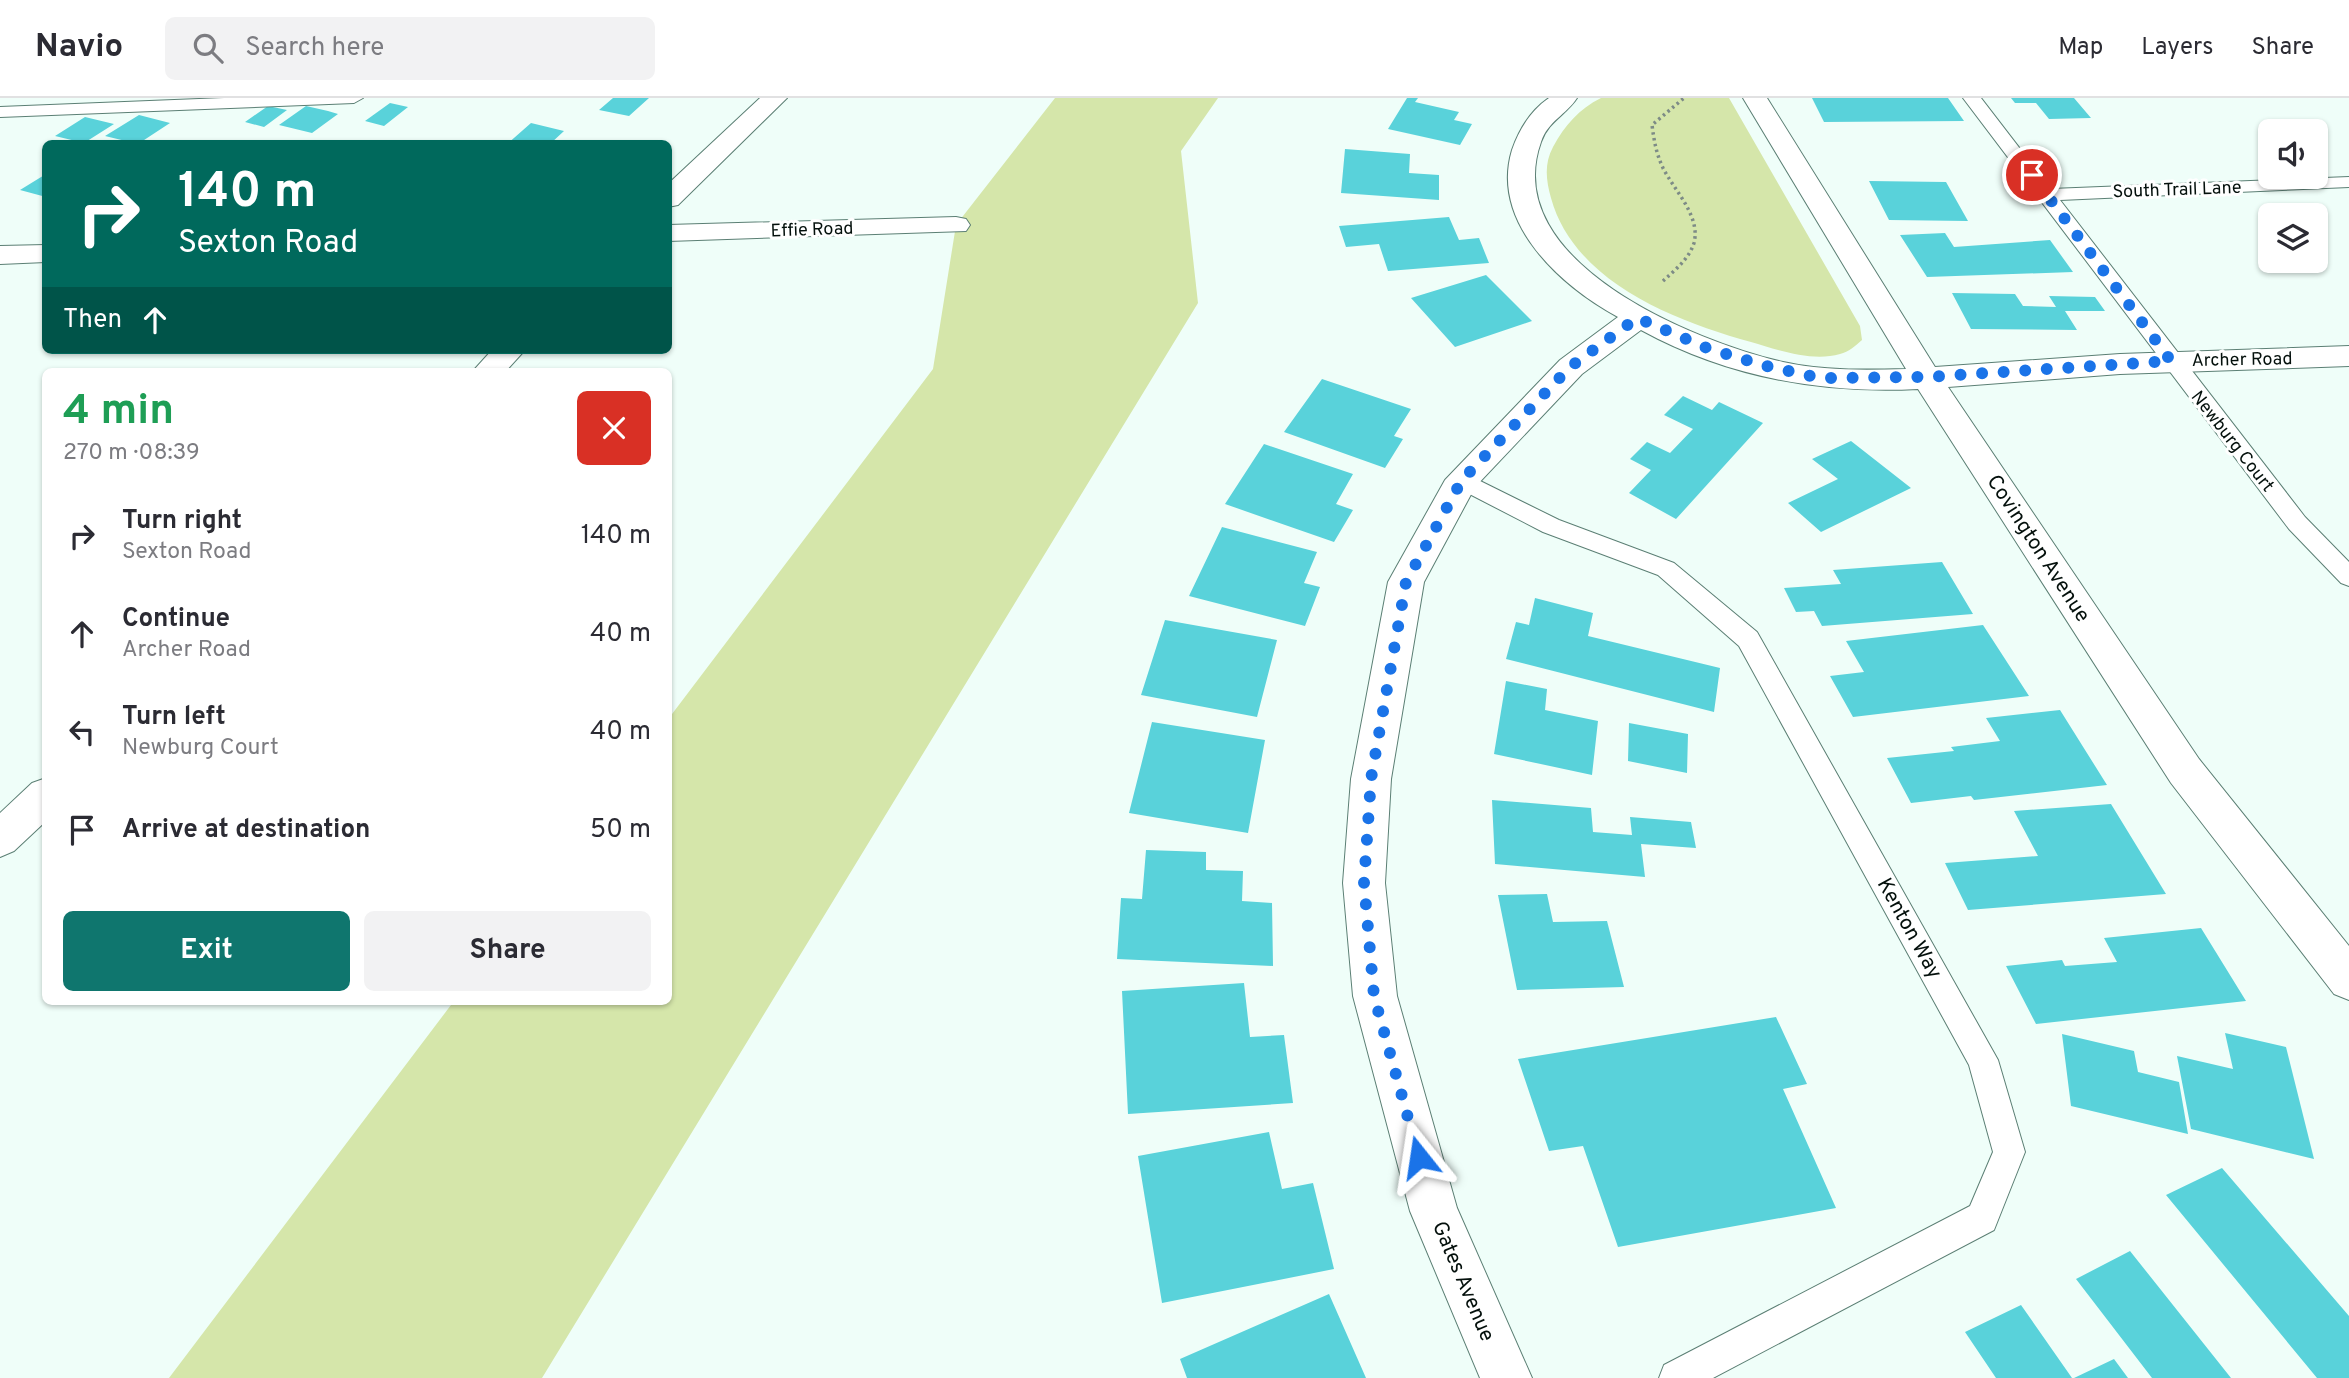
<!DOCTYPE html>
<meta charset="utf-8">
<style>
body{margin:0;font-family:Overpass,sans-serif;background:#f2f2f3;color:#2b2b33;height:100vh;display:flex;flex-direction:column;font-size:26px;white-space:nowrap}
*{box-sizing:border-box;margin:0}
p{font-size:23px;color:#7c7c81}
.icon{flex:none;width:38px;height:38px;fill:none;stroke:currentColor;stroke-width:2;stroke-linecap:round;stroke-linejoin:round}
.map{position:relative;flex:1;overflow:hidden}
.details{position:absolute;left:42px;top:270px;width:630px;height:637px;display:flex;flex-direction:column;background:#fff;border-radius:10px;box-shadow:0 2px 5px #0004}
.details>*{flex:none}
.banner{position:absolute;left:42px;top:42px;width:630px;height:214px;border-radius:10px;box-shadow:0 2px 5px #0004;background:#00695c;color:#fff;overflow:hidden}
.tools{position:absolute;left:2258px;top:21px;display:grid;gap:14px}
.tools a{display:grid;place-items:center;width:70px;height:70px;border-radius:10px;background:#fff;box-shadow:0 2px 5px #0004;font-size:35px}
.pin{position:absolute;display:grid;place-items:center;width:60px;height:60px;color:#fff;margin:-30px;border:4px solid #fff;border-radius:50%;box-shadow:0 2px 7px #0007}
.me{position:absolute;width:77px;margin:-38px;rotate:345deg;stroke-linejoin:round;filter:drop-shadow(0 0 5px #0008)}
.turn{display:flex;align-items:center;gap:24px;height:147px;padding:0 21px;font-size:32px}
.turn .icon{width:91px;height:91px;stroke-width:2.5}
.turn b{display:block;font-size:49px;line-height:60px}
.then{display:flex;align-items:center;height:66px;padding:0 21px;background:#0003;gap:14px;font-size:26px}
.round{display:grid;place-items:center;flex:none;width:74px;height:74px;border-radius:10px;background:#f2f2f3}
.head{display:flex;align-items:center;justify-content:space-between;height:119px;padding:0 21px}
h1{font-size:42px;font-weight:700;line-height:52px;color:#1e9e55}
.cta{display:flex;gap:14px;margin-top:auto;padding:14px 21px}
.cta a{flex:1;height:80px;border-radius:10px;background:#0f766e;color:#fff;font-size:28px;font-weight:700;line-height:80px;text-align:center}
.cta a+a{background:#f2f2f3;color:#2b2b33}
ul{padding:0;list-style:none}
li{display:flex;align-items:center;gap:21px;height:98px;padding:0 21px}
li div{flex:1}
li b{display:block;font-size:26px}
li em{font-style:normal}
header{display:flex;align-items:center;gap:42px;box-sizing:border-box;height:98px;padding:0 35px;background:#fff;border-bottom:2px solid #e1e1e2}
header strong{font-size:33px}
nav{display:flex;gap:38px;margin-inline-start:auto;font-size:24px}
.search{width:490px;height:63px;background:#f2f2f3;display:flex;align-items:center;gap:18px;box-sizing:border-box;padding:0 24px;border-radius:10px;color:#7c7c81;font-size:26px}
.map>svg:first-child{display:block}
</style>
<header>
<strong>Navio</strong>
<div class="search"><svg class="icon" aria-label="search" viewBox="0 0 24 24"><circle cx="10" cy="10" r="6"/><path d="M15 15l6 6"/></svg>Search here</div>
<nav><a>Map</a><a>Layers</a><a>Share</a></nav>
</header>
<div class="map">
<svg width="2349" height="1280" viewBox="0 0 2349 1280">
<rect width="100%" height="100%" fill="#effef9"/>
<path fill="#d5e6aa" d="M1055,0h163l-37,53 17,152 -656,1075h-373l285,-377h214l1,-283 264,-349 23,-144z
M1601,0h128l131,228 2,14c-7,6 -13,12 -22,14 -28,8 -62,-4 -89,-12 -76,-21 -177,-60 -200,-144 -5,-18 -7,-34 2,-51 12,-22 26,-38 48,-49z"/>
<path fill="#59d2da" d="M613,0h36l-20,18 -30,-6z
M1407,0h11l-3,4 44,10 -5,8 18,4 -12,21 -72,-16z
M1812,0h136l16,23 -140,1z
M2011,0h63l17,20 -42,1 -13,-16h-21z
M390,5l18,4 -24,19 -19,-5z
M268,8l19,4 -23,17 -19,-5z
M306,8l22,5 10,3 -26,19 -33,-8z
M139,17l31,8 -32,21 -33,-8z
M85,19l29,7 -30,19 -29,-7z
M531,25l33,8 -14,13h-43z
M1345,51l65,5 -1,19 30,2v25l-98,-7z
M46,76v23l-26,-7z
M1869,83l77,1 22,39 -79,-1z
M1449,119l10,23 20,-2 10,25 -101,8 -9,-27 -33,3 -7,-21z
M1945,135l9,14 96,-7 23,32 -146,5 -27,-42z
M1486,177l46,46 -77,26 -44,-49z
M1952,195l63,1 8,12 33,1 -7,-11 46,1 10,14h-40l12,19 -106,-1z
M1322,281l89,30 -17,27 9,3 -18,29 -101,-36z
M1683,298l29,14 7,-8 44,21 -87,96 -47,-26 22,-23 -21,-11 17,-17 23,11 23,-24 -29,-14z
M1851,343l60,47 -90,44 -33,-29 50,-24 -26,-20z
M1264,346l89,30 -17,30 17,6 -19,32 -109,-38z
M1222,429l95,25 -13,31 16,4 -15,39 -116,-30z
M1942,464l31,52 -151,12 -8,-15 -18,1 -12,-24 57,-4 -8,-14z
M1535,500l58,15 -5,23 132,32 -6,44 -208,-53 10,-37 13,3z
M1165,522l112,20 -20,77 -116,-22z
M1983,527l46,71 -176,21 -23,-41 34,-4 -18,-31z
M1506,583l41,8 -2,21 53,11 -6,54 -98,-21z
M2060,612l47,75 -133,15 -3,-4 -60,7 -24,-45 67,-7 -3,-4 49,-6 -14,-23z
M1152,624l113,18 -17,93 -119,-20z
M1629,625l59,11 -1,39 -59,-12z
M1492,702l99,8 2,24 39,3 -2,-18 61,5 5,26 -55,-4 4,33 -150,-13z
M2111,706l55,90 -198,16 -23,-47 93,-7 -24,-45z
M1146,752l60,2v18l37,1 -1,30 30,2 1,63 -156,-7 4,-61 21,1z
M1547,796l6,28 54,-1 17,66 -107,3 -19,-95z
M2201,830l45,73 -210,23 -30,-58 56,-6 3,6 52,-4 -13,-24z
M1244,885l6,54 34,-2 9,68 -165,11 -6,-123z
M1776,919l31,67 -24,5 53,119 -218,39 -35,-101 -34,5 -31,-92z
M2225,935l61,14 28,112 -123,-30 -14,-73 56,13z
M2062,936l72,17 4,21 41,10 9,52 -117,-28z
M1269,1034l13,57 31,-6 21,86 -172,34 -24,-147z
M2222,1070l127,148v62h-32l-151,-183z
M2130,1153l101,127h-79l-76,-99z
M1329,1196l37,84h-179l-7,-19z
M2021,1207l51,73h-76l-31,-46z
M2114,1261l14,19h-54z"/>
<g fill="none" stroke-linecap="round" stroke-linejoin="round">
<defs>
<path id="service" d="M224,0h139l-9,5 -354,14v-10z
M1963,0h18l70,91 298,-12v10l-289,13 245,317 44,45v24l-8,-3 -52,-54z
M1462,374l97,48 115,43 83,69 241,428 27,92 -31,78 -281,148h-54l5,-13 306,-159 23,-54 -24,-87 -230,-419 -81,-71 -115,-43 -89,-46 -3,-6 3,-6z"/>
<path id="minor" d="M760,0h27l-109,107 -10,2v-23z
M1549,0h28c-11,17 -29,23 -36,44 -43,120 155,200 242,220 40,9 82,8 123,7l-163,-271h24l168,269 185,-13 229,-8v20l-229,8 -172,13 251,372 150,187v54l-15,-6 -163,-211 -253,-394c-97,5 -191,-12 -277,-59l-59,44 -107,113 -51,95 -33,197 -6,104 12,113 60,212 75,170h-52l-70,-167 -57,-215 -10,-113 8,-104 37,-197 57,-102 115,-120 58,-43c-57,-31 -128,-94 -106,-167 7,-20 19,-40 37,-52z
M956,119l10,2 4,6 -4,6 -298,10v-16z
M46,147v17l-46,2v-18z
M492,252h33l-19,21h-33z
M46,680v43l-32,30 -14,6v-44l32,-30z"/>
</defs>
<use href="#service" stroke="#5b7f74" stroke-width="2"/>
<use href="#minor" stroke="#5b7f74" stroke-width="2"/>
<path stroke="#7d8b86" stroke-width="3.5" stroke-dasharray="2.5 3.5" stroke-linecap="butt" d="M1663,183c12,-11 26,-22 31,-38 7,-27 -20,-53 -31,-75 -7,-15 -9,-28 -11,-43l32,-27"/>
<use href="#service" fill="#fff" fill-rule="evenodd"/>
<use href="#minor" fill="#fff" fill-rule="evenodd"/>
</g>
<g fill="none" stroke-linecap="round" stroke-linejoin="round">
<path stroke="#1a73e8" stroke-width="12" stroke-dasharray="0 21.6" d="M1419,1059l-45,-161 -10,-113 7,-104 35,-197 56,-102 108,-113 67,-49 70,30 55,17 58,13 106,-1 245,-16 -139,-186"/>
</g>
<g text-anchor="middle" stroke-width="6" stroke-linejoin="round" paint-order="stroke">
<g font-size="18" fill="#04100c" stroke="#fff">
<text transform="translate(2177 91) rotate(-2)" y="6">South Trail Lane</text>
<text transform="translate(812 131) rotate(-2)" y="6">Effie Road</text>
<text transform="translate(2242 261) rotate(-1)" y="6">Archer Road</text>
<text transform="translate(2233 343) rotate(52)" y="6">Newburg Court</text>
</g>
<g font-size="21" fill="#04100c" stroke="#fff">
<text transform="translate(2039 450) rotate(57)" y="7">Covington Avenue</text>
<text transform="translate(1910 830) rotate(61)" y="7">Kenton Way</text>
<text transform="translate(1464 1183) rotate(67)" y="7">Gates Avenue</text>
</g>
</g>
</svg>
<div class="tools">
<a><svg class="icon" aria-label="sound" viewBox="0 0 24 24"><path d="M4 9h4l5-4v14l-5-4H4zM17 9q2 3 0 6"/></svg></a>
<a><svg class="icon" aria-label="layers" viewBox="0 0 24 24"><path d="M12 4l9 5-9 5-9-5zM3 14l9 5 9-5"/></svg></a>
</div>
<div class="pin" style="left:2032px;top:77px;background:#d93025"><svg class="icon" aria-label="arrive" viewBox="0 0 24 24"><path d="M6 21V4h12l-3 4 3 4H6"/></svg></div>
<svg class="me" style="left:1419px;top:1059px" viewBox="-20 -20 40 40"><path d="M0-17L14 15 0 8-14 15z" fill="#1a73e8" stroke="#fff" stroke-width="4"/></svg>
<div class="banner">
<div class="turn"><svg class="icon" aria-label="right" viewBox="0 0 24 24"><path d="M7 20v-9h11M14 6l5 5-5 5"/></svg><div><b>140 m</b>Sexton Road</div></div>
<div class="then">Then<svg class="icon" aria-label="ahead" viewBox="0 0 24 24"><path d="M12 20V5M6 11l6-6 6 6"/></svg></div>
</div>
<section class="details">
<div class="head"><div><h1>4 min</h1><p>270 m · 08:39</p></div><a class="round" style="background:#d93025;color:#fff"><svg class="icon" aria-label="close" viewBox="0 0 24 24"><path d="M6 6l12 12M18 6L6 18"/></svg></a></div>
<ul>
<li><svg class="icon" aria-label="right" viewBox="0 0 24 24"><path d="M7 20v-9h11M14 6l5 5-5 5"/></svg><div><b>Turn right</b><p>Sexton Road</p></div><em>140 m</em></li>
<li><svg class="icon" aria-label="ahead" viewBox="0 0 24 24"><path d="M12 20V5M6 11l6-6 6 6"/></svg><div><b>Continue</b><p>Archer Road</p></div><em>40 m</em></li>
<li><svg class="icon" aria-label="left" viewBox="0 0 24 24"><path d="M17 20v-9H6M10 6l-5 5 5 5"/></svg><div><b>Turn left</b><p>Newburg Court</p></div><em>40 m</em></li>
<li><svg class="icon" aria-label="arrive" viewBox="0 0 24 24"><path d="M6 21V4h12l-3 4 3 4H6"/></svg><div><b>Arrive at destination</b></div><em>50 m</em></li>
</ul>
<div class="cta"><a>Exit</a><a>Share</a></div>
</section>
</div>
